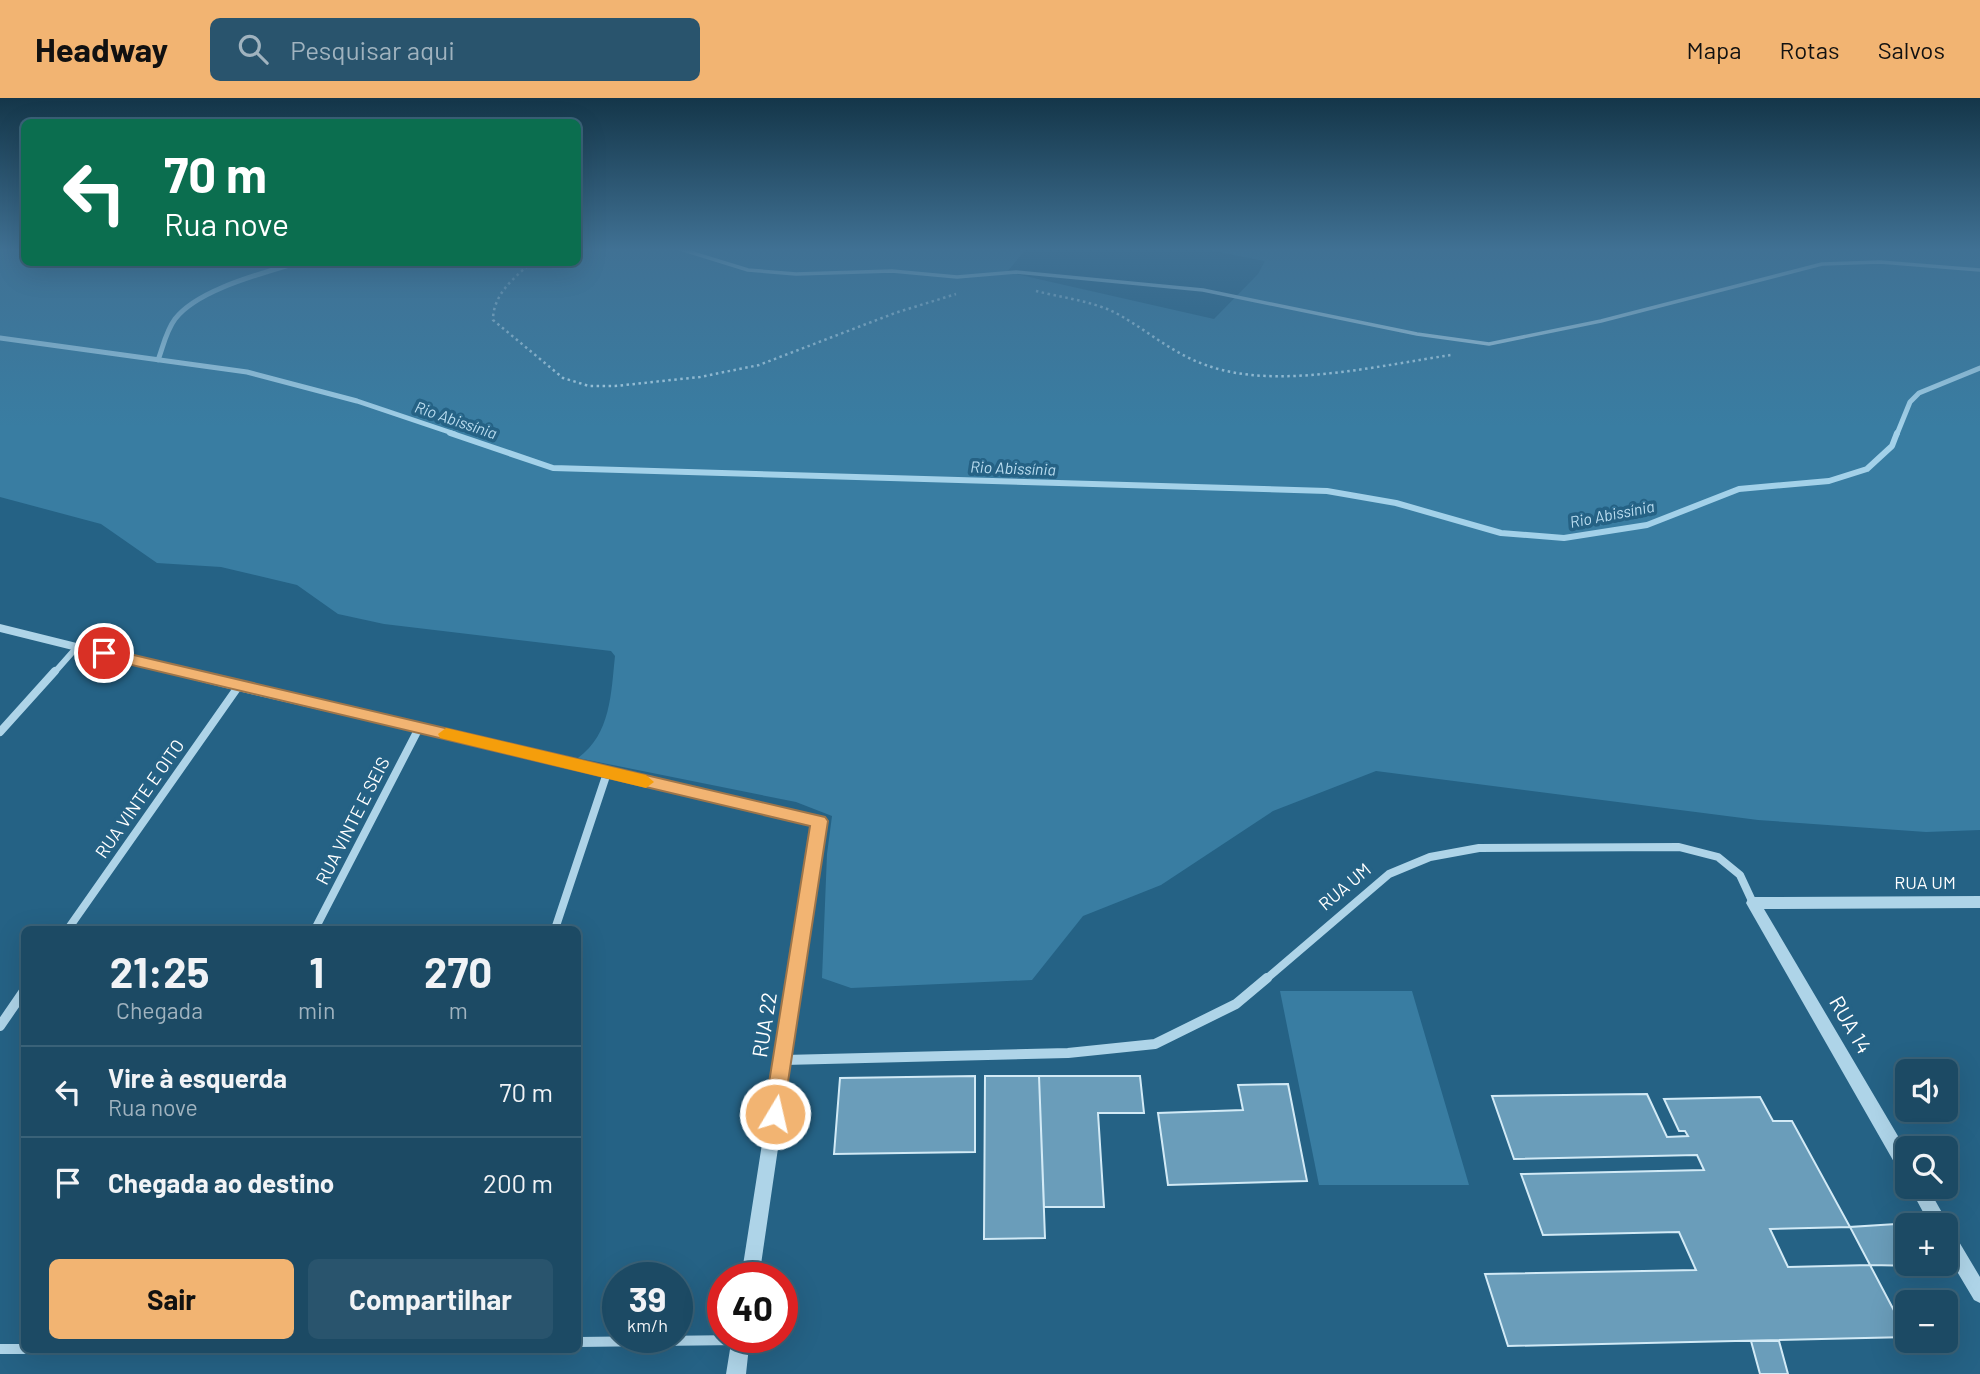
<!DOCTYPE html>
<html lang="pt">
<meta charset="utf-8">
<style>
body{margin:0;font-family:Barlow,sans-serif;background:#29546d;color:#f1f3f6;height:100vh;display:flex;flex-direction:column;font-size:26px;white-space:nowrap}
*{box-sizing:border-box;margin:0}
p{font-size:23px;color:#a0b3bf}
.icon{flex:none;width:38px;height:38px;fill:none;stroke:currentColor;stroke-width:2;stroke-linecap:round;stroke-linejoin:round}
.map{position:relative;flex:1;overflow:hidden}
.drawer{position:absolute;left:21px;top:828px;width:560px;height:427px;display:flex;flex-direction:column;background:#1c4a64;border-radius:10px;box-shadow:0 7px 28px #0002,0 0 0 2px #3a6278}
.drawer>*{flex:none}
.guide{position:absolute;left:21px;top:21px;width:560px;height:147px;border-radius:10px;box-shadow:0 7px 28px #0002,0 0 0 2px #3a6278;background:#0b6e4f;color:#fff;overflow:hidden}
.controls{position:absolute;left:1895px;top:961px;display:grid;gap:14px}
.controls a{display:grid;place-items:center;width:63px;height:63px;border-radius:10px;background:#1c4a64;box-shadow:0 7px 28px #0002,0 0 0 2px #3a6278;font-size:35px}
.speed{position:absolute;left:602px;top:1164px;display:flex;gap:14px;font-size:35px;font-weight:700;text-align:center}
.speed>*{display:grid;place-content:center;width:91px;height:91px;border-radius:50%;background:#1c4a64;box-shadow:0 7px 28px #0002,0 0 0 2px #3a6278;line-height:1}
.speed small{font-size:18px;font-weight:400}
.speed .limit{border:10px solid #d22;background:#fff;color:#111}
.pin{position:absolute;display:grid;place-items:center;width:60px;height:60px;color:#fff;margin:-30px;border:4px solid #fff;border-radius:50%;box-shadow:0 2px 7px #0007}
.me{position:absolute;width:77px;margin:-38px;rotate:9deg;stroke-linejoin:round;filter:drop-shadow(0 0 5px #0008)}
.turn{display:flex;align-items:center;gap:24px;height:147px;padding:0 28px;font-size:32px}
.turn .icon{width:91px;height:91px;stroke-width:2.5}
.turn b{display:block;font-size:49px;line-height:60px}
.eta{display:flex;justify-content:space-evenly;align-items:center;height:119px;text-align:center}
.eta b{font-size:42px;font-weight:700;line-height:49px}
.action{display:flex;gap:14px;margin-top:auto;padding:14px 28px}
.action a{flex:1;height:80px;border-radius:10px;background:#f2b472;color:#111;font-size:28px;font-weight:700;line-height:80px;text-align:center}
.action a+a{background:#29546d;color:#f1f3f6}
ul{padding:0;list-style:none}
li{display:flex;align-items:center;gap:21px;height:91px;padding:0 28px;border-top:2px solid #3a6278}
li div{flex:1}
li b{display:block;font-size:26px}
li em{font-style:normal}
header{display:flex;align-items:center;gap:42px;box-sizing:border-box;height:98px;padding:0 35px;background:#f2b472;color:#111}
header strong{font-size:33px}
nav{display:flex;gap:38px;margin-inline-start:auto;font-size:24px}
.search{width:490px;height:63px;background:#29546d;display:flex;align-items:center;gap:18px;box-sizing:border-box;padding:0 24px;border-radius:10px;color:#a0b3bf;font-size:26px}
.map>svg:first-child{display:block}
</style>
<header>
<strong>Headway</strong>
<div class="search"><svg class="icon" aria-label="search" viewBox="0 0 24 24"><circle cx="10" cy="10" r="6"/><path d="M15 15l6 6"/></svg>Pesquisar aqui</div>
<nav><a>Mapa</a><a>Rotas</a><a>Salvos</a></nav>
</header>
<div class="map">
<svg width="1980" height="1276" viewBox="0 0 1980 1276">
<rect width="100%" height="100%" fill="#256285"/>
<path fill="#397da2" d="M0,151h24v13h554v-13h448l-19,23 207,47 44,-45 7,-13 -62,-12h777v581l-54,2 -168,-12 -382,-49 -103,40 -112,74 -78,31 -51,64 -181,8 -29,-10 5,-124 5,-38 -36,-14 -218,-44c33,-24 33,-65 37,-102l-4,-5 -227,-27 -46,-10 -41,-29 -76,-18 -64,-4 -56,-39 -101,-27z
M1280,893h132l57,194h-150z"/>
<g fill="none" stroke-linecap="round" stroke-linejoin="round">
<path stroke="#a3d1e9" stroke-width="5" d="M0,240l247,34 110,29 98,33
M158,262c5,-13 8,-29 17,-41 23,-30 89,-46 124,-57
M1897,336l13,-32 9,-9 61,-25"/>
<path stroke="#a3d1e9" stroke-width="6" d="M450,335l103,35 774,23 69,12 105,30 63,5 83,-13 92,-36 90,-8 38,-12 25,-23 5,-13"/>
</g>
<path fill="#6a9dba" stroke="#d2eaf6" stroke-width="2" d="M975,978v76l-141,2 6,-76z
M985,978h54l6,162 -61,1z
M1039,978h101l4,37h-46l6,94h-60z
M1288,986l19,97 -139,4 -10,-72 85,-3 -5,-25z
M1647,996l20,43 21,-1 -3,-5h-6l-15,-32 96,-2 13,24h19l58,106 -80,2 18,38 82,-2 38,72 -400,9 -23,-72 211,-4 -17,-38 -136,3 -22,-61 183,-4 -7,-15 -183,4 -22,-63z
M1896,1126l12,21v19l11,2 -49,-1 -20,-38z
M1751,1243h28l9,33h-28z"/>
<g fill="none" stroke-linecap="round" stroke-linejoin="round">
<path stroke="#aed4e8" stroke-width="2.5" stroke-dasharray="2.5 3.5" stroke-linecap="butt" d="M532,164c-18,16 -39,32 -39,58l70,58 26,8h26l85,-9 59,-12 136,-52 61,-19
M1036,193c24,6 55,10 78,21 39,21 61,46 108,58 67,17 161,-5 229,-15"/>
<path stroke="#aed4e8" stroke-width="3.5" d="M680,151l68,21 48,4 96,-3 65,6 59,-5 187,18 214,44 72,10 112,-23 221,-57 58,-2 100,8"/>
<path stroke="#aed4e8" stroke-width="6" d="M54,575l23,-26"/>
<path stroke="#aed4e8" stroke-width="8" d="M0,634l55,-61
M68,831l170,-242
M315,831l104,-201
M555,831l52,-156
M1265,882l124,-106 41,-17 49,-9 200,-1 39,10 22,18 13,28"/>
<path stroke="#aed4e8" stroke-width="10" d="M0,928l24,-35
M784,962l284,-7 87,-9 81,-40 31,-26
M578,1244l160,-2
M0,1251h24"/>
<path fill="#aed4e8" fill-rule="evenodd" d="M0,526l238,59 586,134 2,4 -67,457h-18l71,-454 -574,-133 -238,-59z
M1980,798v12l-216,1 144,244v25l-6,-2 -156,-273 2,-4 5,-2z
M1909,1088h18l22,39 -1,3 4,2 28,47v26l-6,-3 -28,-47v-28h-16z
M732,1239h18l-4,37h-20z"/>
</g>
<linearGradient id="sky" x2="0" y2="1"><stop stop-color="#143649"/><stop offset="0.46" stop-color="#407194"/><stop offset="1" stop-color="#407194" stop-opacity="0"/></linearGradient>
<rect width="1980" height="329" fill="url(#sky)"/>
<path fill="#f2b472" stroke="#9d754a" stroke-width="2" d="M104,550l721,169 3,4 -46,300 -7,3 -8,-3 -3,-7 46,-288 -712,-169 -2,-4 2,-3z"/>
<path fill="#f59e0b" d="M446,630l200,47 8,7 -8,6 -206,-50 -2,-4z"/>
<g text-anchor="middle" stroke-width="7" stroke-linejoin="round" paint-order="stroke">
<g font-size="16" font-style="italic" fill="#baddf0" stroke="#256285">
<text transform="translate(456 322) rotate(19)" y="6">Rio Abissínia</text>
<text transform="translate(1013 370) rotate(2)" y="6">Rio Abissínia</text>
<text transform="translate(1612 416) rotate(-11)" y="6">Rio Abissínia</text>
</g>
<g font-size="18" fill="#fff" stroke="#256285">
<text transform="translate(140 701) rotate(-55)" y="6">RUA VINTE E OITO</text>
<text transform="translate(353 723) rotate(-63)" y="6">RUA VINTE E SEIS</text>
<text x="1925" y="791">RUA UM</text>
<text transform="translate(1345 789) rotate(-40)" y="6">RUA UM</text>
</g>
<g font-size="21" fill="#fff" stroke="#256285">
<text transform="translate(765 927) rotate(-81)" y="7">RUA 22</text>
<text transform="translate(1850 927) rotate(60)" y="7">RUA 14</text>
</g>
</g>
</svg>
<div class="controls">
<a><svg class="icon" aria-label="sound" viewBox="0 0 24 24"><path d="M4 9h4l5-4v14l-5-4H4zM17 9q2 3 0 6"/></svg></a>
<a><svg class="icon" aria-label="search" viewBox="0 0 24 24"><circle cx="10" cy="10" r="6"/><path d="M15 15l6 6"/></svg></a>
<a>+</a>
<a>−</a>
</div>
<div class="speed"><div>39<small>km/h</small></div><div class="limit">40</div></div>
<div class="pin" style="left:104px;top:555px;background:#d93025"><svg class="icon" aria-label="arrive" viewBox="0 0 24 24"><path d="M6 21V4h12l-3 4 3 4H6"/></svg></div>
<svg class="me" style="left:775px;top:1016px" viewBox="-20 -20 40 40"><circle r="17" fill="#f2b472" stroke="#fff" stroke-width="3"/><path d="M0-11L8 9 0 5-8 9z" fill="#fff"/></svg>
<div class="guide">
<div class="turn"><svg class="icon" aria-label="left" viewBox="0 0 24 24"><path d="M17 20v-9H6M10 6l-5 5 5 5"/></svg><div><b>70 m</b>Rua nove</div></div>
</div>
<section class="drawer">
<div class="eta">
<div><b>21:25</b><p>Chegada</p></div>
<div><b>1</b><p>min</p></div>
<div><b>270</b><p>m</p></div>
</div>
<ul>
<li><svg class="icon" aria-label="left" viewBox="0 0 24 24"><path d="M17 20v-9H6M10 6l-5 5 5 5"/></svg><div><b>Vire à esquerda</b><p>Rua nove</p></div><em>70 m</em></li>
<li><svg class="icon" aria-label="arrive" viewBox="0 0 24 24"><path d="M6 21V4h12l-3 4 3 4H6"/></svg><div><b>Chegada ao destino</b></div><em>200 m</em></li>
</ul>
<div class="action"><a>Sair</a><a>Compartilhar</a></div>
</section>
</div>
